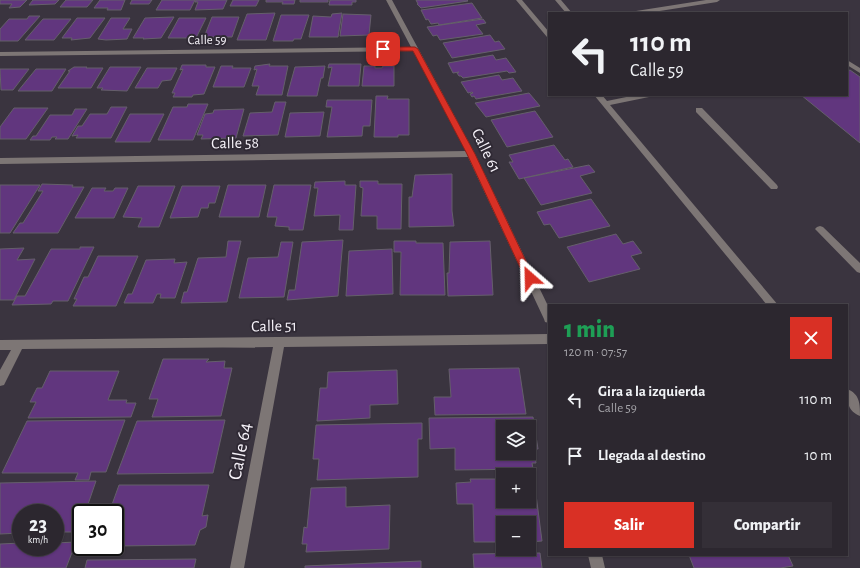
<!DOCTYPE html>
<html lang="es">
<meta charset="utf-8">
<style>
body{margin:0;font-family:"Alegreya Sans",sans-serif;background:#342f37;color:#f1f3f6;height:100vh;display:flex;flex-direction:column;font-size:15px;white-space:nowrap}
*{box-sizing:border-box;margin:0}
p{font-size:13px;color:#a6a5aa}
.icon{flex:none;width:22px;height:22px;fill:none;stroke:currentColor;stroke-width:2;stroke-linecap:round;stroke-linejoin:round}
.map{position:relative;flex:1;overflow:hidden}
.side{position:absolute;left:548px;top:304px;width:300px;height:252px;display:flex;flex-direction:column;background:#2c272f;border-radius:0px;box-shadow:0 1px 3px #0004,0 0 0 1px #48444b}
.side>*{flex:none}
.banner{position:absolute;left:548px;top:12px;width:300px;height:84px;border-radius:0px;box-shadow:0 1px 3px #0004,0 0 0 1px #48444b;background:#2c272f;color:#f1f3f6;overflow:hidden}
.controls{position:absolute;left:496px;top:420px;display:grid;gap:8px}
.controls a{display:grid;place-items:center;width:40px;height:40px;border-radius:0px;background:#2c272f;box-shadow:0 1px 3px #0004,0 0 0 1px #48444b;font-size:20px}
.speed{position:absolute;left:12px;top:504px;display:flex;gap:8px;font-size:20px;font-weight:700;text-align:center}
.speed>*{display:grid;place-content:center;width:52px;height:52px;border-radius:50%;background:#2c272f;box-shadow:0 1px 3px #0004,0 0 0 1px #48444b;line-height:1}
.speed small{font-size:10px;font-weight:400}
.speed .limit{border:2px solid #111;border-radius:6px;background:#fff;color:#111}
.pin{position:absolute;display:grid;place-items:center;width:34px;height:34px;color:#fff;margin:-17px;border-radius:8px;box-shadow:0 2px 6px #0006}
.me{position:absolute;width:44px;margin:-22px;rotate:335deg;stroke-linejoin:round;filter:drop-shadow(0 0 3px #0008)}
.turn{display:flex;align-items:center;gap:14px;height:84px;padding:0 16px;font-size:18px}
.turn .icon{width:52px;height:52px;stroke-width:2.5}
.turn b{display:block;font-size:28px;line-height:34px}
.round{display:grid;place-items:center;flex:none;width:42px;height:42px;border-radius:0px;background:#342f37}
.headline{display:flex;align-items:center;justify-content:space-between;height:68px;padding:0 16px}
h1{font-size:24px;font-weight:800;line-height:30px;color:#1e9e55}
.cta{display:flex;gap:8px;margin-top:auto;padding:8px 16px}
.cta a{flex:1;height:46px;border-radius:0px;background:#d93025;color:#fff;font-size:16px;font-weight:800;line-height:46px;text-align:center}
.cta a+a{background:#342f37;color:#f1f3f6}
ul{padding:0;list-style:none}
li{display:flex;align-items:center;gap:12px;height:56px;padding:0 16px}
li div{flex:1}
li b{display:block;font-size:15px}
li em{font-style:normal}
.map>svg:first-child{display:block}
</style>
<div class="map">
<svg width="860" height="568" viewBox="0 0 860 568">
<rect width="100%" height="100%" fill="#3a343f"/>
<path fill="#61367e" stroke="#655f6b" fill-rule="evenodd" d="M0,0h27l-7,7 -11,1 3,-4h-12z
M33,0h26l-4,4 -26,1z
M66,0h27l-6,7h-27z
M100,0h25l-4,10h-14l1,-2h-14z
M132,0h20l-3,4h-19z
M162,0h33l-5,10h-34z
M196,0h31l-4,9 -28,1 3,-8h-3z
M233,0h26l-3,6h-26z
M266,0h29l-1,4h-12l1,-2h-17z
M300,0h28v2h-28z
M330,0h26v2h-4v3h-23z
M416,0h51l1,1 -47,7 -4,-4h1z
M472,3l10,15 -43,7 -1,-2 -7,1 -3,-5 -2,1 -5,-10z
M275,13l-9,27h-29l10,-26z
M342,13l-4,24h-29l4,-21 18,1 1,-3z
M343,14l28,1 -2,20 -29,1z
M281,15h28l-8,24h-7l-1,2h-20z
M29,16h11l-22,25h-18v-12l9,-10h18z
M174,17l-13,21 -18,1 1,-1h-11l12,-20z
M212,17h27l-7,20h-28z
M77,18h28l-15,20 -19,2 1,-2h-10z
M111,18h19l-7,11h9l-5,10 -21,1 -8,-1z
M179,18h27l-10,20h-28z
M43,19h28l-17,21h-29z
M483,19l3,4 -10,2 7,9 -43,6 -3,-5 -4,1 -6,-9z
M490,35l5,7 4,-1 6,8 -53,9 -9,-15z
M493,55l3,5 10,-2 10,14 -7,1 -2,-2 -44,7 -2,-2h-2l-2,-3 2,-1 -6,1 -5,-10z
M270,64l-1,2h19l-6,29h-26l3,-9h-7l5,-17 -3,1 1,-4z
M329,64h32l-2,22h-31l4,-19 -4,1z
M182,65h24v2h9l-11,27 -11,1 -1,2h-19l2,-4h-3l11,-24 -3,1z
M221,66h12l-1,2h19l-7,19h-31z
M325,66l-2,12h-2l-4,18h-30l8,-29z
M364,66h11v2h7l1,-2h11v20h-32z
M74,67h13l-1,1h17l-12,20h-33l12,-17h-2z
M110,67h31l-14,24 -26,-1 2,-2h-6z
M147,68h30l-6,12 -9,1 -4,7h-23z
M0,69h29l-16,21h-12z
M36,69h30l-14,22h-34z
M850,70l10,7v66l-59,-48h46v-24z
M499,75l3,5 11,-2 9,13 -46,8 -2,-3 -2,1 -2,-3 3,-1 -1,-1 -4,1 -7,-11z
M529,93l11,13 -54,11 -11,-14z
M376,96h12l-1,3h22v36h-11v2h-24z
M327,100h45l-2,26h-7l-1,10 -35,1 5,-30h-6z
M275,102h11l-8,33 -35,1 7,-23 22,-1z
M188,104h20l-15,36h-35l15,-33h14z
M111,107h16l-16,31h-35l2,-3 -6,1 6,-10h4l8,-12h17z
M14,108h34l-22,31h-26v-12z
M75,109h12l-19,30h-13l2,-2h-5l-2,3h-20l3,-4h3l14,-21h22z
M244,109l-8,29 -35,1 2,-4h-6l8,-21 8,-1 1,-3z
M535,111l18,26 -46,10 -16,-27z
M324,112l-4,24 -35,1 5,-24z
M130,114h34l-14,28h-35z
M554,145l11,15 3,-1 5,8 -54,12 -10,-17h4l-4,-7z
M589,165l6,7 -15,4 12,17 -51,12 -17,-27z
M452,174v37l2,15 -45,1v-30h3l3,-22z
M345,181v4h11l-3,45h-14l1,-15 -26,1 4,-28h-4l1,-6z
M360,181h18v3h24l-1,45h-24v-13h-16l2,-28 -3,-1z
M42,184l31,1 -1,2h12l-26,46h-45l7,-10h3l20,-32h-5z
M0,185h40l-30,48h-10z
M228,185h38l-7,32h-40z
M274,185h37l-8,45h-14v-3l-14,-1 2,-9h-10z
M138,186h37l-16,41h-21l4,-9 -19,-1z
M182,186h38l-5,17h-6l-1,5h-7l-3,9 -28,1z
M92,188h14l-2,3h9l2,-3h13l-14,30h-39z
M591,199l19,27 -51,12 -9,-14 -6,1 -7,-13z
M616,234l7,10 10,-3 9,12 -11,3 9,13 -51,13 -22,-35z
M343,240l-5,56 -51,4 2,-10h6l7,-48z
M228,241h13l-14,61 -46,1 3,-11h3l11,-34 28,-1z
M394,241h22v2h27l2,52h-45l1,-43h-7z
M490,241l3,54 -45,1 -1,-23h2l1,-31z
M281,242h12l-9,55 -45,1 9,-40 30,-1z
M80,247h14l-26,54h-15l-2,3 -39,1 5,-9h8l26,-47h29z
M24,248l-7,12 18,-1 -21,41h-14v-51z
M392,249l1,45 -47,2 3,-45z
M98,256h40l-22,50h-43l4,-7h-3l10,-22h4z
M175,259l-1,4 13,-1 -12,36h-15l1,-4h-4l-4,9h-29l4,-9h4l14,-34z
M163,359h46l-3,3 19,-1 -1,7h8l-11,48 -69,1 6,-18h-9z
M519,368l7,46 -91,1 -1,-18h17l-2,-28z
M397,370l1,34 -28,1v13l-53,3 3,-33h7l1,-16z
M50,371h69l-11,29h19l-1,3h10l-5,14 -103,1 8,-16h-6l7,-14h5z
M533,417l5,32h-4l2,14h-4l1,6 -78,1v-22l-25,1 -1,-31zM503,427h26v26h-26z
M125,420l-19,52h-15l-2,8h-14l3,-7h-76l25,-52z
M225,420l-12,53 -96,1 20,-53z
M422,423v16h-4v38l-101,3 2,-21h-6l3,-34z
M470,479h33v22h26v-22h5l8,62 -13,1v-19h-26v19h-29l-1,-38h-16l-1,-21 15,-1z
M96,481l-11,32h-4v11l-3,8h-23v-19h-34v20l-21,1v-51z
M119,485h90l-7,31 6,-1 -2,12 -6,3 -5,15 -80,1v-33h-6z
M346,487v20l44,-2 -1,44 -83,3 1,-8h-5l2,-17 3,1 4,-40z
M76,542l-10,26h-66v-24l21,-1v4h34v-4z
M540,553l2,15h-68l-1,-14z
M689,555h99l5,11 -13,2h-86z
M196,559l-2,9h-109l2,-8z
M421,561v7h-116v-2z"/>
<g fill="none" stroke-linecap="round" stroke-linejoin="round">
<path fill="#7d7675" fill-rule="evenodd" d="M386,0h6l83,154 74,154v15l-4,-1 -1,-3 -76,-162 -468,7v-6l466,-7 -53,-100 -413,5v-4l411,-5z
M516,0h6l27,32v6l-2,-1z
M555,0h6l11,13h-6z
M706,0h14l-3,2 -70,11h-14l3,-2z
M847,60l13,8v5l-13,-8z
M594,95h8l5,6 29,-6h14l-1,2 -39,8 168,200h-11z
M696,108h6l75,77 1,2 -1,2h-6l-75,-77z
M820,226l3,1 37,36v10l-3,-1 -40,-41 -2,-2 2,-2z
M549,334v10l-265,3 -40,221h-14l43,-221 -251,2 -18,36 -4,1v-16l11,-20h-11v-10z
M847,389c13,5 13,15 13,27 -13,-5 -13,-16 -13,-27z
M588,555h14l3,13h-14z"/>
</g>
<path fill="#d93025" stroke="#8d1f18" d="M383,47h32l3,2 57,105 59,124 -1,2 -3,1 -5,-3 -58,-124 -54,-103h-32v-3z"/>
<g text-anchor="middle" stroke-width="4" stroke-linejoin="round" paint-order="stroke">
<g font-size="13" fill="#f7f3fa" stroke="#302a35">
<text transform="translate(207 39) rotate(-1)" y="5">Calle 59</text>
</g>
<g font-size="16" fill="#f7f3fa" stroke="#302a35">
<text transform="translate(235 142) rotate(-1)" y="6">Calle 58</text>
<text transform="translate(487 150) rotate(64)" y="6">Calle 61</text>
<text transform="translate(274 325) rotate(-1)" y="6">Calle 51</text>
</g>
<g font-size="19" fill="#f7f3fa" stroke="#302a35">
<text transform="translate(239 451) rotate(-79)" y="7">Calle 64</text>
</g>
</g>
</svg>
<div class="controls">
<a><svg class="icon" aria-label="layers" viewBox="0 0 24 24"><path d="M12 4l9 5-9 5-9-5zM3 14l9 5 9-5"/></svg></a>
<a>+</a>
<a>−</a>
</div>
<div class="speed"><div>23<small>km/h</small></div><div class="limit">30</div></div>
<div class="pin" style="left:383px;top:49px;background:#d93025"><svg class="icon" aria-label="arrive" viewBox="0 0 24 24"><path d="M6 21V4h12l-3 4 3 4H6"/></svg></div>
<svg class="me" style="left:530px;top:278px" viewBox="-20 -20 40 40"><path d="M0-17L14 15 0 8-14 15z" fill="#d93025" stroke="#fff" stroke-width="4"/></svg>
<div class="banner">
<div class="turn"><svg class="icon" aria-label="left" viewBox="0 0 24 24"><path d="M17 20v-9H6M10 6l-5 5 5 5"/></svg><div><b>110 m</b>Calle 59</div></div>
</div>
<section class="side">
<div class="headline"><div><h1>1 min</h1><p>120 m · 07:57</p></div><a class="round" style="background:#d93025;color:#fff"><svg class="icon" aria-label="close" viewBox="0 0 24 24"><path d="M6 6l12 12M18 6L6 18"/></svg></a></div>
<ul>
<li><svg class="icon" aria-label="left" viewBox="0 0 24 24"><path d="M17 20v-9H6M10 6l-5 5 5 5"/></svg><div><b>Gira a la izquierda</b><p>Calle 59</p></div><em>110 m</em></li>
<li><svg class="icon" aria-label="arrive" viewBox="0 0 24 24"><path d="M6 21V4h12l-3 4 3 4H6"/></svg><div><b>Llegada al destino</b></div><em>10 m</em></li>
</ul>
<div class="cta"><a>Salir</a><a>Compartir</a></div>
</section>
</div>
